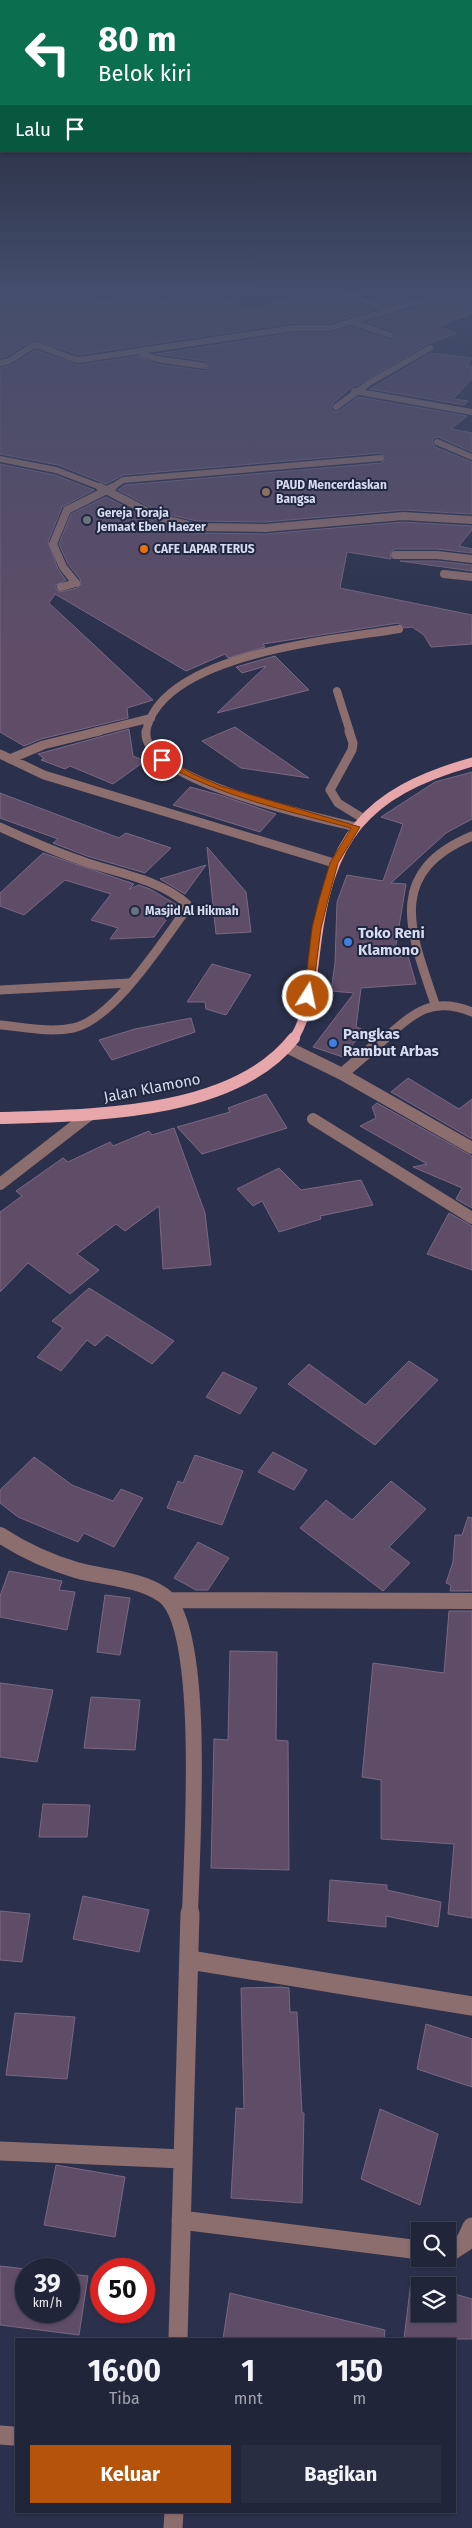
<!DOCTYPE html>
<html lang="id">
<style>
body{margin:0;font-family:"Fira Sans",sans-serif;background:#282d41;color:#f1f3f6;height:100vh;display:flex;flex-direction:column;font-size:19px;white-space:nowrap}
*{box-sizing:border-box;margin:0}
p{font-size:16px;color:#a2a5ae}
.icon{flex:none;width:28px;height:28px;fill:none;stroke:currentColor;stroke-width:2;stroke-linecap:round;stroke-linejoin:round}
.map{position:relative;flex:1;overflow:hidden}
.drawer{position:absolute;left:15px;top:2338px;width:441px;height:175px;display:flex;flex-direction:column;background:#202539;border-radius:0px;box-shadow:0 1px 4px #0004,0 0 0 1px #3d4253}
.drawer>*{flex:none}
.top-card{position:absolute;left:0px;top:0px;width:472px;height:152px;box-shadow:0 1px 4px #0004,0 0 0 1px #3d4253;background:#0b6e4f;color:#fff;overflow:hidden}
.controls{position:absolute;left:411px;top:2222px;display:grid;gap:10px}
.controls a{display:grid;place-items:center;width:45px;height:45px;border-radius:0px;background:#202539;box-shadow:0 1px 4px #0004,0 0 0 1px #3d4253;font-size:25px}
.speed{position:absolute;left:15px;top:2258px;display:flex;gap:10px;font-size:25px;font-weight:700;text-align:center}
.speed>*{display:grid;place-content:center;width:65px;height:65px;border-radius:50%;background:#202539;box-shadow:0 1px 4px #0004,0 0 0 1px #3d4253;line-height:1}
.speed small{font-size:12px;font-weight:400}
.speed .limit{border:8px solid #d22;background:#fff;color:#111}
.pin{position:absolute;display:grid;place-items:center;width:42px;height:42px;color:#fff;margin:-21px;border:2px solid #fff;border-radius:50%;box-shadow:0 1px 5px #0007}
.me{position:absolute;width:55px;margin:-28px;rotate:10deg;stroke-linejoin:round;filter:drop-shadow(0 0 4px #0008)}
.turn{display:flex;align-items:center;gap:18px;height:105px;padding:0 15px;font-size:22px}
.turn .icon{width:65px;height:65px;stroke-width:2.5}
.turn b{display:block;font-size:35px;line-height:42px}
.then{display:flex;align-items:center;height:48px;padding:0 15px;background:#0003;gap:10px;font-size:19px}
.eta{display:flex;justify-content:space-evenly;align-items:center;height:85px;text-align:center}
.eta b{font-size:30px;font-weight:700;line-height:35px}
.cta{display:flex;gap:10px;margin-top:auto;padding:10px 15px}
.cta a{flex:1;height:58px;border-radius:0px;background:#b45309;color:#fff;font-size:20px;font-weight:700;line-height:58px;text-align:center}
.cta a+a{background:#282d41;color:#f1f3f6}
.map>svg:first-child{display:block}
</style>
<div class="map">
<svg width="472" height="2528" viewBox="0 0 472 2528">
<rect width="100%" height="100%" fill="#2b314c"/>
<path fill="#5f4d68" stroke="#7a6783" d="M0,293h93l1,10 41,-10h13l13,7 26,-7h25l37,16 63,-16h29l3,5 30,12 -45,13h-36l-214,32 -45,-15 -27,16 -7,2z
M360,293h60l-3,4 -28,8z
M431,293h41v20l-35,14 20,6 -29,11 -72,42 -4,1 -19,16 -2,5 3,4 5,-1 19,-14 109,19 -16,13 21,4v19l-34,-15 -4,1 -2,4 3,5 37,15v52l-69,-4 -138,12 -68,-1 -35,-8 -44,-23 7,-5 256,-22 5,-5 -5,-5 -258,22 -17,9 -48,-19 -58,-11v-86l12,-3 23,-15 43,15 60,-9 18,8 50,7 4,-5 -4,-5 -50,-7 138,-21h36l20,-6 41,13 4,-4 -2,-5 -26,-9 54,-16z
M431,353l41,5 -5,8 5,1v12l-19,20 15,2 -4,4 -94,-16z
M0,464l55,11 39,15 -32,17 -14,35 10,27 8,11 -10,5v4l4,3 17,-4 4,-4 -1,-5 -12,-15 -9,-20 12,-30 35,-17 52,26 38,10 69,1 138,-12 69,4v4l-13,16 13,3v4l-35,-4h-42l-5,4 1,6 -44,-7 -7,36 132,27v29l-41,3 -7,-12 -12,-8 -8,1 -6,-5 -135,21 2,3 -37,11 -3,-4 -39,17 -131,-77 -6,9 104,97 -26,8 1,10 -87,21 -17,7 -24,-14z
M400,561h37l35,4v6z
M275,656l34,34 -92,23 49,-47 -24,7 -6,-6z
M235,727l74,51 -68,-10 -39,-27z
M129,729l4,27 12,5 -32,23 -43,-18 -5,3 -24,-9 3,-2 -6,-4z
M472,772v47l-26,14 -55,50 15,1 -12,73 14,-1 8,28 -55,4 -5,39 8,3 -21,27 -30,-10 41,-54 -23,-2 4,-28 2,-61 10,-27 36,6 20,-57 -22,-7 54,-35z
M190,787l30,8 56,19 -16,18 -87,-27z
M0,793l119,45 7,-5 45,15 -26,25 -58,-17 -34,-13 5,-4 -58,-21z
M207,847l39,45 5,40 -35,2z
M43,853l91,31 -5,5 10,-4 11,4 27,16 -23,32 -44,2 8,-11 -27,-8 20,-26 -46,-14 -41,35 -24,-9v-13z
M206,865l-21,29 -25,-15z
M212,964l39,11 -25,40 -20,-6 -1,-7h-18z
M191,1018l4,14 -83,28 -13,-20 36,-11z
M408,1078l51,31 13,-10v40l-81,-47z
M266,1094l21,34 -85,26 -25,-27 53,-15 -2,-4z
M377,1103l95,53v52l-16,-9 6,-11 -49,-21 14,-3 -67,-38 16,-8 -4,-11z
M174,1128l31,85 6,52 -48,4 -4,-63 -34,25 -9,-7 -39,30 22,16 -29,24 -42,-31 -28,29v-80l22,-16 -6,-5 47,-33 5,4 42,-20 3,4 36,-15 3,4z
M279,1168l22,22 60,-10 12,25 -53,11 1,3 -42,13 -17,-31 -9,5 -16,-17z
M449,1213l23,13v44l-45,-16z
M89,1288l29,18 56,35 -22,23 -45,-29 -12,11 -8,-6 -26,31 -24,-14 26,-29 -11,-7z
M409,1361l29,19 -63,65 -87,-61 21,-20 56,41z
M223,1372l34,16 -17,26 -34,-17z
M273,1452l34,18 -13,20 -36,-18z
M195,1455l48,16 -21,54 -55,-17 11,-27 5,2z
M34,1457l38,28 41,16 8,-12 22,9 -29,49 -30,-14 -6,9 -60,-25 -18,-14v-13z
M391,1481l35,28 -37,38 21,16 -27,28 -83,-63 26,-28 26,20z
M468,1517l4,1v73h-22l1,-6 -5,-2 7,-21 2,-27h7z
M198,1542l31,16 -21,32h-12l-22,-12z
M9,1571l53,10 -3,9 16,2 -8,38 -67,-13v-21z
M105,1595l25,3 -10,57 -23,-3z
M449,1611h23v307l-24,-4 6,-70 -73,-5v-59l-19,-3 11,-114 71,10z
M230,1651l47,1 -1,88 12,1 1,129 -78,-2 3,-129 14,1z
M0,1683l53,7 -16,72 -37,-5z
M91,1697l49,3 -5,50 -51,-2z
M43,1804l47,1 -3,32h-48z
M330,1880l57,5v5l54,12 -3,25 -52,-11v11l-58,-6z
M83,1896l66,14 -10,42 -66,-13z
M0,1911l30,3 -8,48 -22,-2z
M282,1987l7,1 1,24h7l5,101h2l-2,90 -71,-5 5,-90 8,1 -3,-121z
M15,2013l60,4 -8,62 -61,-4z
M426,2024l46,15v48l-55,-18z
M380,2109l58,25 -18,71 -59,-26z
M56,2165l69,12 -10,60 -71,-12z
M0,2266l26,3v42h43v-37l19,2 -9,59 -79,-10z
M411,2281l18,5h-9v28h28v-22l24,7v40h-68z
M230,2293l155,37 -1,9h-161z"/>
<g fill="none" stroke-linecap="round" stroke-linejoin="round">
<path stroke="#8d6e6f" stroke-width="6" d="M346,293l44,18
M351,322l39,13
M142,354l15,5 48,7
M0,363l9,-2 25,-16c17,3 28,12 45,15l215,-32h36l90,-27 6,-8
M354,391l118,21
M336,407l33,-24 61,-35
M437,442l35,15
M0,459l56,11 47,18
M111,488l12,-8 258,-22"/>
<path stroke="#8d6e6f" stroke-width="8" d="M100,487l60,31 36,9 69,1 138,-12 69,4
M395,555h42l35,4
M444,574l28,3
M61,587l15,-4 -13,-16 -10,-23 14,-34 46,-23
M337,691l13,41
M95,732l56,-14
M146,732c15,-79 188,-92 253,-103"/>
<path stroke="#8d6e6f" stroke-width="9" d="M146,731c-5,50 171,86 210,96
M349,731l4,12 -1,7 -22,40 8,13 26,16
M0,754l44,21 290,88
M10,759l33,-14 57,-14
M0,827c28,13 56,25 85,35 33,11 76,18 102,42l-1,6c-24,32 -73,110 -113,118 -24,5 -49,-1 -73,-3
M0,990l129,-7
M435,1004c-24,-71 -51,-131 37,-168
M383,1040c30,-26 48,-45 89,-28"/>
<path stroke="#8d6e6f" stroke-width="12" d="M287,1047l55,27 42,-36
M342,1074l130,74
M313,1119l159,99
M0,1184l89,-69"/>
<path stroke="#8d6e6f" stroke-width="16" d="M0,1535c23,15 49,27 76,35 28,8 62,8 87,25 45,30 28,263 27,320
M170,1600l302,1"/>
<path stroke="#8d6e6f" stroke-width="19" d="M190,1960l282,46
M0,2151l183,8
M181,2220l239,30
M448,2253l17,-11 7,-15
M178,2339l12,-426
M0,2435l13,1
M173,2528l1,-17"/>
<path stroke="#e7a6a9" stroke-width="9" d="M293,1040c17,-27 19,-60 23,-91 13,-111 47,-156 156,-187"/>
<path stroke="#e7a6a9" stroke-width="12" d="M0,1118c90,-3 233,-2 294,-80"/>
</g>
<linearGradient id="sky" x2="0" y2="1"><stop stop-color="#181b2a"/><stop offset="0.45" stop-color="#444e6c"/><stop offset="1" stop-color="#444e6c" stop-opacity="0"/></linearGradient>
<rect width="472" height="647" fill="url(#sky)"/>
<path fill="#b45309" stroke="#753606" d="M159,758h6l28,16 28,12 139,41 -22,36 -10,37 -7,28 -9,70 -8,-2 8,-68 7,-28 11,-37 21,-35c-66,-18 -133,-32 -192,-67z"/>
<circle fill="#8d6e63" stroke="#212741" stroke-width="2" cx="266" cy="492" r="5"/>
<g fill="#6b7280" stroke="#212741" stroke-width="2">
<circle cx="87" cy="520" r="5"/>
<circle cx="135" cy="911" r="5"/>
</g>
<circle fill="#e8710a" stroke="#212741" stroke-width="2" cx="144" cy="549" r="5"/>
<g fill="#3f7fe0" stroke="#212741" stroke-width="2">
<circle cx="348" cy="942" r="5"/>
<circle cx="333" cy="1043" r="5"/>
</g>
<g text-anchor="middle" stroke-width="4" stroke-linejoin="round" paint-order="stroke">
<g font-size="12" font-weight="bold" fill="#d7dcee" stroke="#212741" text-anchor="start">
<text x="276" y="489">PAUD Mencerdaskan<tspan x="276" dy="14">Bangsa</tspan></text>
<text x="97" y="517">Gereja Toraja<tspan x="97" dy="14">Jemaat Eben Haezer</tspan></text>
<text x="154" y="553">CAFE LAPAR TERUS</text>
<text x="145" y="915">Masjid Al Hikmah</text>
</g>
<g font-size="15" font-weight="bold" fill="#d7dcee" stroke="#212741" text-anchor="start">
<text x="358" y="938">Toko Reni<tspan x="358" dy="17">Klamono</tspan></text>
<text x="343" y="1039">Pangkas<tspan x="343" dy="17">Rambut Arbas</tspan></text>
</g>
<g font-size="15" fill="#d7dcee" stroke="#212741">
<text transform="translate(152 1088) rotate(-11)" y="5">Jalan Klamono</text>
</g>
</g>
</svg>
<div class="controls">
<a><svg class="icon" aria-label="search" viewBox="0 0 24 24"><circle cx="10" cy="10" r="6"/><path d="M15 15l6 6"/></svg></a>
<a><svg class="icon" aria-label="layers" viewBox="0 0 24 24"><path d="M12 4l9 5-9 5-9-5zM3 14l9 5 9-5"/></svg></a>
</div>
<div class="speed"><div>39<small>km/h</small></div><div class="limit">50</div></div>
<div class="pin" style="left:162px;top:760px;background:#d93025"><svg class="icon" aria-label="arrive" viewBox="0 0 24 24"><path d="M6 21V4h12l-3 4 3 4H6"/></svg></div>
<svg class="me" style="left:308px;top:996px" viewBox="-20 -20 40 40"><circle r="17" fill="#b45309" stroke="#fff" stroke-width="3"/><path d="M0-11L8 9 0 5-8 9z" fill="#fff"/></svg>
<div class="top-card">
<div class="turn"><svg class="icon" aria-label="left" viewBox="0 0 24 24"><path d="M17 20v-9H6M10 6l-5 5 5 5"/></svg><div><b>80 m</b>Belok kiri</div></div>
<div class="then">Lalu<svg class="icon" aria-label="arrive" viewBox="0 0 24 24"><path d="M6 21V4h12l-3 4 3 4H6"/></svg></div>
</div>
<section class="drawer">
<div class="eta">
<div><b>16:00</b><p>Tiba</p></div>
<div><b>1</b><p>mnt</p></div>
<div><b>150</b><p>m</p></div>
</div>
<div class="cta"><a>Keluar</a><a>Bagikan</a></div>
</section>
</div>
